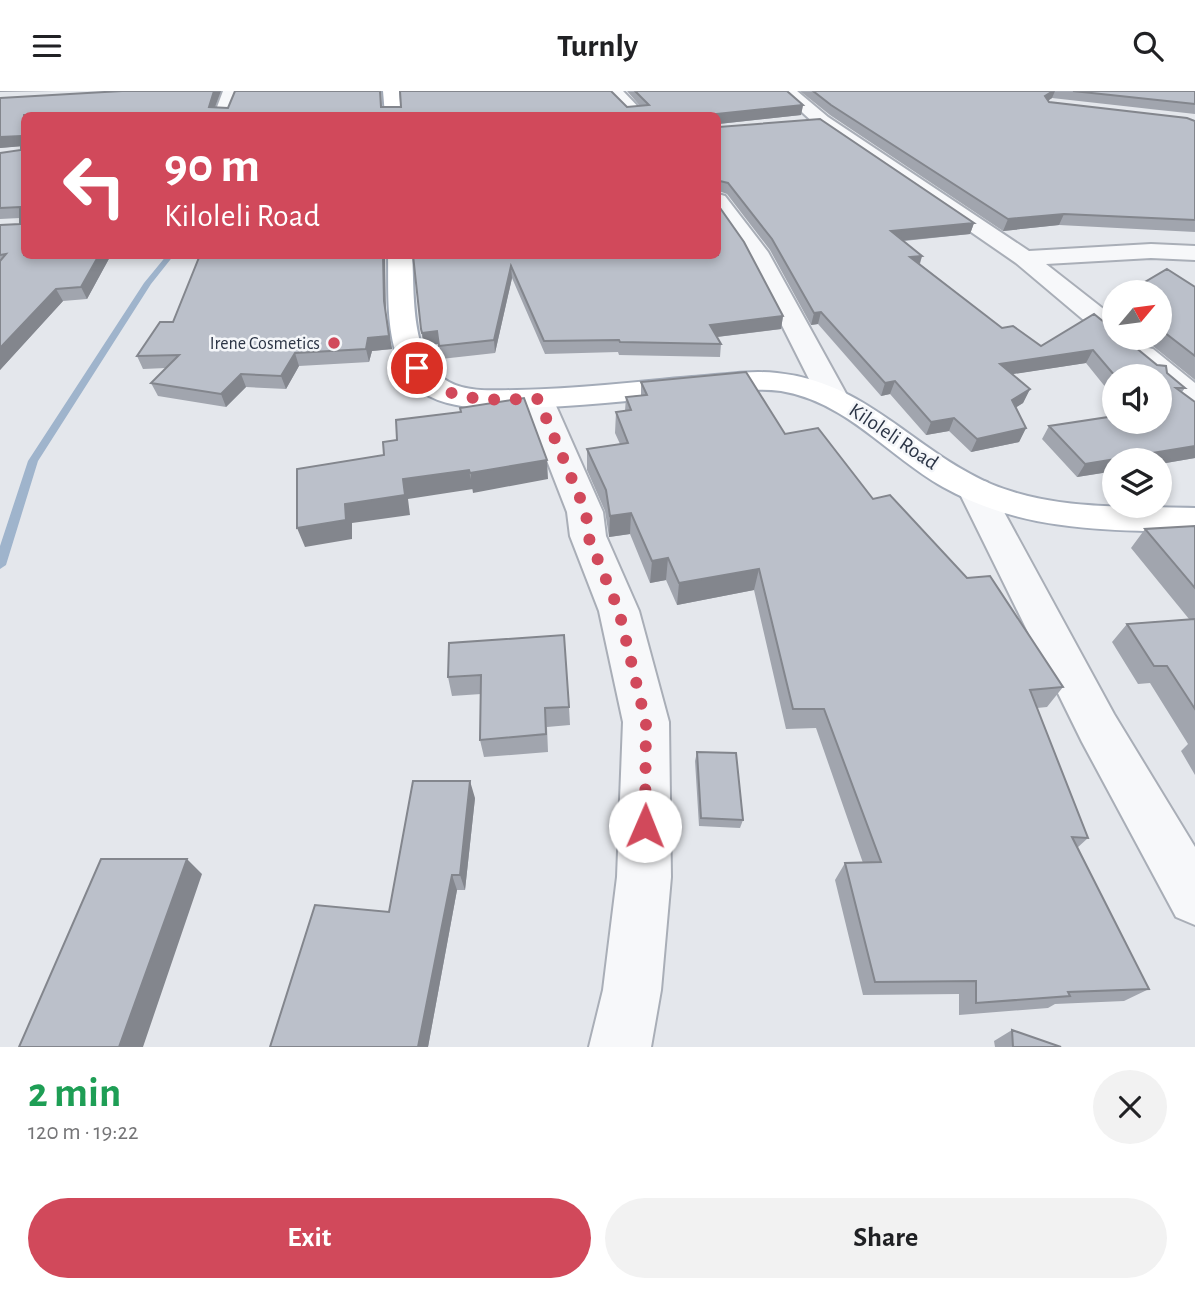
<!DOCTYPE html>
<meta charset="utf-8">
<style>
body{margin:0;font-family:"Alegreya Sans",sans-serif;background:#f2f2f2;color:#202124;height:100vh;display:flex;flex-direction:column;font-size:26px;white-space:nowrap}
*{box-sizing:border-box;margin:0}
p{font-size:23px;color:#757577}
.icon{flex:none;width:38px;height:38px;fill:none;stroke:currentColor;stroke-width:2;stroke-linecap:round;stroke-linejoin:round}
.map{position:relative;height:956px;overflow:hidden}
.sheet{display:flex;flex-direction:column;background:#fff;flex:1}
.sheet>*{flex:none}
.top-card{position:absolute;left:21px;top:21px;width:700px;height:147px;border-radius:10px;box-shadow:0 4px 10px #0003;background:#d1495b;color:#fff;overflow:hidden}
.needle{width:46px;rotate:61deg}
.buttons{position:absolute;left:1102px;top:189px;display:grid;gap:14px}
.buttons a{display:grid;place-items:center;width:70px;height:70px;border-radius:50%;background:#fff;box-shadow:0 4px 10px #0003;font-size:35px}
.pin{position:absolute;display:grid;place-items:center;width:60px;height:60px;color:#fff;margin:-30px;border:4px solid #fff;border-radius:50%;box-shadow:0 2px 7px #0007}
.me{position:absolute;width:77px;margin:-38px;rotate:1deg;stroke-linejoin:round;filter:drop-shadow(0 0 5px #0008)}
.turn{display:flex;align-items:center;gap:24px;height:147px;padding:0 28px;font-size:32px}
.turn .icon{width:91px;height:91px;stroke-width:2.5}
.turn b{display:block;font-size:49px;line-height:60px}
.round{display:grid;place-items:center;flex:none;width:74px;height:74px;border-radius:37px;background:#f2f2f2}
.headline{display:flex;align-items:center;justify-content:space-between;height:119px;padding:0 28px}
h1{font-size:42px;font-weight:700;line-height:52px;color:#1e9e55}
.cta{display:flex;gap:14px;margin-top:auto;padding:14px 28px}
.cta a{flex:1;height:80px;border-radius:42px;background:#d1495b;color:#fff;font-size:28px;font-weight:700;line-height:80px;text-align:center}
.cta a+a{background:#f2f2f2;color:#202124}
header{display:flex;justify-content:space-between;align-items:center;height:91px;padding:0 28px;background:#fff;font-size:32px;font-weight:700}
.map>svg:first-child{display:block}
</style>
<header><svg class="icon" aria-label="menu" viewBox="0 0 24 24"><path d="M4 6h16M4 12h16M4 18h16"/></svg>Turnly<svg class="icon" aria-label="search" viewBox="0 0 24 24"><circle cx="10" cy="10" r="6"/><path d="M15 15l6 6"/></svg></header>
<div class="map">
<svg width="1195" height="956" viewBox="0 0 1195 956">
<rect width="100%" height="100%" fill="#e4e7ec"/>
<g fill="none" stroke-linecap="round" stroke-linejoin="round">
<path fill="#9fb4cc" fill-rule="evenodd" d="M167,164h7l-23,29 -113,177 -32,104 -6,4v-23l28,-85 116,-178z"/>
<defs>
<path id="minor" d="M223,0h16l-9,24h-16z
M606,0h17l23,24h-17z
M779,0h18l31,26 201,134 122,-7 44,2v14l-44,-2 -105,6 69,54v20h10h-20l-89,-75 -200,-138z
M718,103l7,2 43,56 80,145 -4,6 -11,3 -11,-3 -4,-6 -73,-145 -27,-38z
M1143,256l10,2 42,34v24l-11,-3 -24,-20v-8h-9l-22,-21 4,-6z
M538,299l11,3 4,6 50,113 3,24 33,75 30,111 2,155 -10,113 -10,57h-62l14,-57 14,-113 6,-155 -24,-111 -29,-75 -3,-24 -44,-113 4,-6z
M975,388l12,3 5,8 122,224 81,133v78l-19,-8 -94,-175 -124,-252 5,-8z"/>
<path id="major" d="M383,0h16l2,24h-16z
M388,164h24c3,40 -3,105 37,127 20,11 47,8 68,8 59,-1 117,-8 175,-13 28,-2 57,-7 85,-4 90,9 136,77 214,111 65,27 135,22 204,24v24c-88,-2 -172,0 -252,-45 -55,-31 -96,-85 -162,-96 -29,-4 -60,2 -89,4 -58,5 -116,12 -174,13 -29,0 -62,2 -89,-12 -47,-26 -40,-95 -41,-141z"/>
</defs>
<use href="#minor" stroke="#a9aeb7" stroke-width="4"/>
<use href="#major" stroke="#a3abb8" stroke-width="4"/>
<use href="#minor" fill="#f7f8fa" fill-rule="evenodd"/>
<use href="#major" fill="#fff" fill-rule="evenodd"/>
</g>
<path fill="#a1a5ae" d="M0,0h56l-56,1z
M122,0h99l-6,16 13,1 7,-17h146l1,16h19l-1,-16h211l16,16 13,-1 -13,-15h160l16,14 -2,10 -82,9v3l101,-8 154,104 -4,11 -66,7 18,15 -2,8 82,64 11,-2 28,20 53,-32 21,17v7h9l33,27 9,1 1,7 18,15 -3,4 13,10v56l-35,6v-4h-45v11l-38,6 -35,-38 7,-13 66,-10v6h45v-46h-45v23l-29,-36 -74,11 18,15 -7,14 -7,4 10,21 -7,14 -48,10 -22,-21 -23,4 -36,-41 -9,2 -63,-72 -7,1 -41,-75 -43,-56 -8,-3 -1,1v-77h-694v140h87l-24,44 -24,2 -63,69v-145l20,-1v-6l-20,1v-66l21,-3v-4l-21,2v-50z
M800,0h395v23l-143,-16 -4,3 1,1 146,19v111l-136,-7 -56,6 -173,-116z
M413,164h305l65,61 -2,13 -64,8 4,7 -1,13 -101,-2 -1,-3 -73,2 -33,-76 -17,75 -54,6 -2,-15 -15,1 -1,-3 -2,-13z
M1195,196v93l-52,-42h17v-46z
M386,222l6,36 -20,2 -3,11 -70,4 -13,23 -40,-2 -20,20 -68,-11 -7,-13 15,-15 -23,1 -6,-13 36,-34z
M641,291l144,52 88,65 190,188 -16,20 -10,1 51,130 -11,10 72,141 -25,12 -69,3 -7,4 -89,7v-21l-96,1 -28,-115 10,-17h18l-47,-135 -30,1 -32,-139 -77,15 -11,-25 -16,3 -20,-49 -21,3 -4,-26 -18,-41v-21l33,-5 -5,-11 1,-21 9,-1 1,-14 15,-2z
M1195,435v249l-14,-24 7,-7 -38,-61 -12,1 -26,-42 15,-18 62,-5 -58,-71 14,-19z
M449,552l120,64 1,18 -23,2 1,25 -64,5 -4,-17 1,-46 -29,2 -4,-19z
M697,661l46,68 -3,8 -41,-2 -4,-65z
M475,707l-10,92h-8l-29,157h-158l119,-135z
M1012,939l49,17h-66l-1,-6z"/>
<path fill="#83868d" d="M214,0h7l-9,24 -3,-8z
M1053,0h2l-3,7 -11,7 4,-9z
M803,14l-2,10 -83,9v-9h-2v-1z
M21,45l3,10 -24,2v-11z
M720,90l-1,10 -1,1v-10z
M1064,123l-5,11 -56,6 5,-12z
M974,132l-4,11 -82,8 3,-11z
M99,164h12l-24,44 -6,-12z
M383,164h2l1,58 6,36 -20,2 -3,11 -3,-13 2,-11 16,-37z
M922,165l-4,12 -8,-11z
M511,175l1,12 -17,75 -1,-13z
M56,198l7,12 -63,69v-22z
M821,221l-3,12 -7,1 3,-12z
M783,225l-2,13 -73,9 2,-13z
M437,240l2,13 -15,1 -2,-12z
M1093,259l-7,13 -92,14 6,-13z
M295,262l4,13 -13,23 -5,-13z
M241,283l5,13 -20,20 -5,-13z
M895,290l-5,13 -9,2 4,-13z
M1030,298l-7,14 -17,11 6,-14z
M954,327l-5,13 -23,4 5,-13z
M1026,337l-7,14 -48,10 6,-13z
M1195,355v12l-35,6v-4h-45v11l-38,6 8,-13z
M547,369l1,19 -75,14 -3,-20z
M469,379l4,19 -65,10 2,16 -58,8v16l-47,8 -8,-19 48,-24 58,-25z
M631,422l-1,21 -21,3 1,-21z
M668,467l-2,22 -16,3 2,-22z
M759,478l-5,21 -77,15 2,-22z
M470,690l5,17 -10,92 -5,-15z
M187,768l15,15 -59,173h-24z
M452,784l5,15 -29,157h-10z"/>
<path fill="#bbc0ca" stroke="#83868d" stroke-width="2" d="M122,0h92l-5,16 19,1 7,-17h145l1,16h20l-1,-16h211l16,16 22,-2 -14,-14h152l16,14 -87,9 1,1h-693v140h75l-18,32 -25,2 -56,59v-87l6,-7 -6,1v-30l20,-1v-17l-20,1v-55l21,-3v-14l-21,1v-39z
M813,0h240l-8,5 4,6 138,16 8,3v99l-131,-6 -56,5 -177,-114z
M1073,0h122v13z
M718,28l1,8 101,-8 154,104 -83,8 31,25 -12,1 92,71 11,-2 28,20 53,-32 21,17v7h9l33,27 9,1 1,7 18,15h-9l19,14v44l-110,18 -36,-38 66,-10v6h45v-46h-45l-22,-26 -93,14 30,25 -18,11 14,28 -49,11 -23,-21 -23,4 -36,-41 -10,2 -64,-71 -7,1 -42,-74 -44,-56 -8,-2 -2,1z
M718,114l26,37 39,74 -73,9 11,19 -101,-2 -1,-2 -75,1 -33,-75 -17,74 -55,6 -2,-15 -15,2 -1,-4 -8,-74h305z
M200,164h183l1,46 5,35 -21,2 -2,11 -71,4 -14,23 -40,-2 -20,20 -70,-11 28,-28 -42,1 23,-34h13z
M1167,178l28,18v69l-35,-27v-37h-32z
M746,281l39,62 33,-6 55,71 17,-4 77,83 23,-2 73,111 -33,3 58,148 -16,-1 77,152 -81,3 2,4 -94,7v-22l-101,1 -30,-119 36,-1 -57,-153h-31l-34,-140 -80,14 -11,-25 -16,3 -21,-48 -21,3 -4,-26 -19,-41 41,-6 -12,-31 15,-2 -5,-13 21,-2 -6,-13z
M524,307l23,62 -77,13 -1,-3 -66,9 2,16 -60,9 1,16 -49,8v-59l87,-14 -1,-13 14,-2 -1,-20 65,-8 -1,-4z
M1195,435v62l-50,-59z
M1195,528v90l-28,-43h-13l-27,-42z
M564,544l5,72 -24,1 1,26 -66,6 1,-65 -33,2 1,-34z
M697,661l39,1 7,67 -42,-2z
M413,690h57l-10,94h-8l-34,172h-148l45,-142 74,7z
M101,768h86l-68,188h-100z
M1012,939l49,17h-48z"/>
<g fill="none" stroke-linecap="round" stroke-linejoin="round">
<path stroke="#d1495b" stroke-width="12" stroke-dasharray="0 21.6" d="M417,277c29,38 78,31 121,31l48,113 2,24 31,75 27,112 -1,103"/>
</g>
<circle fill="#d1495b" stroke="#f4f6f9" stroke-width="2.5" cx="334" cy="252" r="7"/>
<g text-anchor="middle" stroke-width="5" stroke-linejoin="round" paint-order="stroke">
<g font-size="18" fill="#2b3445" stroke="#f4f6f9" text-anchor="end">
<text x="320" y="258">Irene Cosmetics</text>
</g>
<g font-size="21" fill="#2b3445" stroke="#f4f6f9">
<text transform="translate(894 345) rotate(34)" y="7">Kiloleli Road</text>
</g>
</g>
</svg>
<div class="buttons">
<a><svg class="needle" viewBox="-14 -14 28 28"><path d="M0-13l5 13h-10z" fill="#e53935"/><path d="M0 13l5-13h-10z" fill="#757577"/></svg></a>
<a><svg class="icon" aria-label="sound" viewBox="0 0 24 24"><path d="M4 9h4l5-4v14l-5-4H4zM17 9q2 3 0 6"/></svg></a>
<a><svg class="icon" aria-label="layers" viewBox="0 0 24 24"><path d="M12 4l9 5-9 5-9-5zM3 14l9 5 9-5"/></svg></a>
</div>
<div class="pin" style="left:417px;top:277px;background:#d93025"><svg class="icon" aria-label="arrive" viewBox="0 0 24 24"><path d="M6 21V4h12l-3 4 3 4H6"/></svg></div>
<svg class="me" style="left:645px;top:735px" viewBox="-20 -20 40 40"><circle r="19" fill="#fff"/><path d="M0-13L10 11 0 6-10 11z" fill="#d1495b"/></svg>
<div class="top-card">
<div class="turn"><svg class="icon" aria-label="left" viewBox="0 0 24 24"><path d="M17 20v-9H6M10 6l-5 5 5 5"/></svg><div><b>90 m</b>Kiloleli Road</div></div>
</div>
</div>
<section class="sheet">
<div class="headline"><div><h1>2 min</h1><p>120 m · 19:22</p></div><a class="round"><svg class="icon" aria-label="close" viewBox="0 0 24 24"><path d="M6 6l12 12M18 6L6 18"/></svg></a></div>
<div class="cta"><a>Exit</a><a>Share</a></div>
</section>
